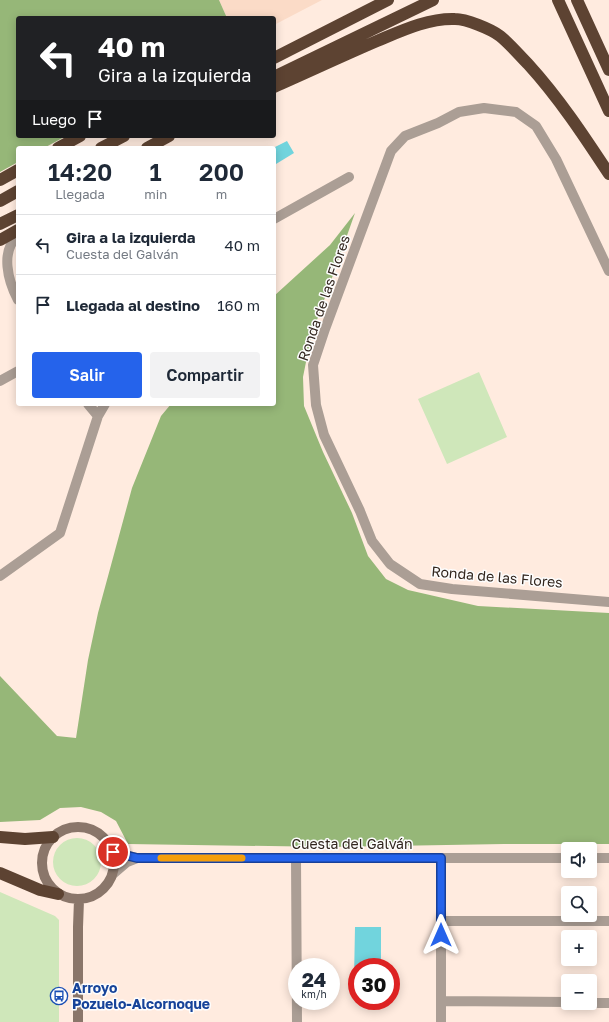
<!DOCTYPE html>
<html lang="es">
<meta charset="utf-8">
<style>
body{margin:0;font-family:"Golos Text",sans-serif;background:#f2f2f3;color:#1f2937;height:100vh;display:flex;flex-direction:column;font-size:15px;white-space:nowrap}
*{box-sizing:border-box;margin:0}
p{font-size:13px;color:#747a83}
.icon{flex:none;width:22px;height:22px;fill:none;stroke:currentColor;stroke-width:2;stroke-linecap:round;stroke-linejoin:round}
.map{position:relative;flex:1;overflow:hidden}
.side{position:absolute;left:16px;top:146px;width:260px;height:260px;display:flex;flex-direction:column;background:#fff;border-radius:4px;box-shadow:0 2px 10px #0003}
.side>*{flex:none}
.top-card{position:absolute;left:16px;top:16px;width:260px;height:122px;border-radius:4px;box-shadow:0 2px 10px #0003;background:#202124;color:#fff;overflow:hidden}
.buttons{position:absolute;left:561px;top:842px;display:grid;gap:8px}
.buttons a{display:grid;place-items:center;width:36px;height:36px;border-radius:4px;background:#fff;box-shadow:0 2px 10px #0003;font-size:20px}
.speed{position:absolute;left:288px;top:958px;display:flex;gap:8px;font-size:20px;font-weight:700;text-align:center}
.speed>*{display:grid;place-content:center;width:52px;height:52px;border-radius:50%;background:#fff;box-shadow:0 2px 10px #0003;line-height:1}
.speed small{font-size:10px;font-weight:400}
.speed .limit{border:6px solid #d22;background:#fff;color:#111}
.pin{position:absolute;display:grid;place-items:center;width:34px;height:34px;color:#fff;margin:-17px;border:2px solid #fff;border-radius:50%;box-shadow:0 1px 4px #0007}
.me{position:absolute;width:44px;margin:-22px;rotate:0deg;stroke-linejoin:round;filter:drop-shadow(0 0 3px #0008)}
.turn{display:flex;align-items:center;gap:14px;height:84px;padding:0 16px;font-size:18px}
.turn .icon{width:52px;height:52px;stroke-width:2.5}
.turn b{display:block;font-size:28px;line-height:34px}
.then{display:flex;align-items:center;height:38px;padding:0 16px;background:#0003;gap:8px;font-size:15px}
.eta{display:flex;justify-content:space-evenly;align-items:center;height:68px;text-align:center}
.eta b{font-size:24px;font-weight:600;line-height:28px}
.primary-button{display:flex;gap:8px;margin-top:auto;padding:8px 16px}
.primary-button a{flex:1;height:46px;border-radius:4px;background:#2563eb;color:#fff;font-size:16px;font-weight:600;line-height:46px;text-align:center}
.primary-button a+a{background:#f2f2f3;color:#1f2937}
ul{padding:0;list-style:none}
li{display:flex;align-items:center;gap:12px;height:60px;padding:0 16px;border-top:1px solid #e0e1e3}
li div{flex:1}
li b{display:block;font-size:15px}
li em{font-style:normal}
.map>svg:first-child{display:block}
</style>
<div class="map">
<svg width="609" height="1022" viewBox="0 0 609 1022">
<rect width="100%" height="100%" fill="#ffebdf"/>
<path fill="#fbdbc7" d="M219,0h103l-48,25v-7h-47z"/>
<path fill="#cfe7ba" d="M479,372l28,65 -60,27 -29,-65z
M53 862a24 24 0 1 1 48 0a24 24 0 1 1-48 0Z
M0,892l55,24 4,4v102h-59z"/>
<path fill="#96b778" d="M0,0h219l8,18h-209v118h48l-22,12h-26v14l-18,10z
M355,213l-44,124 -8,40 1,29 19,46 29,61 16,43 18,23 22,11 70,16 131,7v231h-105l-173,3 -203,-3 -12,-23 -15,-9 -20,-5 -21,1 -20,12 -40,2v-146l57,60 19,2 12,-78 10,-47 34,-125 29,-72 10,-12h103v-108l56,-51z"/>
<path fill="#71d4dd" d="M287,141l7,12 -18,11 -2,-3 -1,-13z
M355,927h26v40h-24v12h-3z"/>
<g fill="none" stroke-linecap="round" stroke-linejoin="round">
<path stroke="#ab9e95" stroke-width="10" d="M274,219l75,-42
M18,236c-18,15 -10,45 0,64
M609,271l-53,-112 -20,-33 -20,-14 -32,-4 -25,4 -21,11 -33,13 -14,15 -66,178 -12,36 3,40 8,30 36,76 12,30 18,23 30,20 32,5 157,13
M0,381l18,-10
M88,404l10,12
M0,576l60,-43 38,-117 7,-12
M113,852l24,6h431
M296,858l1,164
M590,858h19
M441,859v163
M113,874l14,-12 10,-4
M441,921h168
M441,1001l127,1
M590,1003h19"/>
<path stroke="#8a766a" stroke-width="10" d="M42 863a36 36 0 1 1 72 0a36 36 0 1 1-72 0Z
M78,1022v-95l1,-27"/>
<path stroke="#5d4332" stroke-width="12" d="M558,0l51,111
M577,0l32,70
M274,58l114,-58
M274,77l159,-77
M274,87c34,-15 68,-31 103,-46 24,-10 51,-23 78,-22 11,0 36,10 45,17 10,8 19,19 28,28 31,34 56,72 81,110
M58,148l22,-12
M101,148l23,-12
M147,148l22,-12
M0,180l18,-10
M0,201l18,-10
M0,224l18,-9
M0,240l18,-10
M0,837l25,2 28,-2
M0,873l40,17 18,4"/>
</g>
<g fill="none" stroke-linecap="round" stroke-linejoin="round">
<defs>
<path id="route" d="M113,852l24,6h304v77"/>
</defs>
<use href="#route" stroke="#184099" stroke-width="10"/>
<use href="#route" stroke="#2563eb" stroke-width="7"/>
<path stroke="#f59e0b" stroke-width="7" d="M161,858h81"/>
</g>
<defs>
<symbol id="bus-ring" viewBox="-11 -11 22 22"><circle r="9.5" fill="#fdfdfd" stroke="#1a4fb4" stroke-width="1.5"/><path d="M-5-6H5V4H4V6H2V4H-2V6H-4V4H-5ZM-3.5-4V0h7V-4ZM-3.5 1.2v1.5H-2V1.2ZM2 1.2v1.5H3.5V1.2Z" fill="#1a4fb4"/></symbol>
</defs>
<g fill-rule="evenodd">
<use href="#bus-ring" x="49" y="986" width="20" height="20"/>
</g>
<g text-anchor="middle" stroke-width="3" stroke-linejoin="round" paint-order="stroke">
<g font-size="14" fill="#32261e" stroke="#fdfdfd">
<text transform="translate(324 298) rotate(-71)" y="5">Ronda de las Flores</text>
<text transform="translate(497 577) rotate(5)" y="5">Ronda de las Flores</text>
<text x="352" y="849">Cuesta del Galván</text>
</g>
<g font-size="14" font-weight="bold" fill="#164399" stroke="#fdfdfd" text-anchor="start">
<text x="72" y="993">Arroyo<tspan x="72" dy="16">Pozuelo-Alcornoque</tspan></text>
</g>
</g>
</svg>
<div class="buttons">
<a><svg class="icon" aria-label="sound" viewBox="0 0 24 24"><path d="M4 9h4l5-4v14l-5-4H4zM17 9q2 3 0 6"/></svg></a>
<a><svg class="icon" aria-label="search" viewBox="0 0 24 24"><circle cx="10" cy="10" r="6"/><path d="M15 15l6 6"/></svg></a>
<a>+</a>
<a>−</a>
</div>
<div class="speed"><div>24<small>km/h</small></div><div class="limit">30</div></div>
<div class="pin" style="left:113px;top:852px;background:#d93025"><svg class="icon" aria-label="arrive" viewBox="0 0 24 24"><path d="M6 21V4h12l-3 4 3 4H6"/></svg></div>
<svg class="me" style="left:441px;top:935px" viewBox="-20 -20 40 40"><path d="M0-17L14 15 0 8-14 15z" fill="#2563eb" stroke="#fff" stroke-width="4"/></svg>
<div class="top-card">
<div class="turn"><svg class="icon" aria-label="left" viewBox="0 0 24 24"><path d="M17 20v-9H6M10 6l-5 5 5 5"/></svg><div><b>40 m</b>Gira a la izquierda</div></div>
<div class="then">Luego<svg class="icon" aria-label="arrive" viewBox="0 0 24 24"><path d="M6 21V4h12l-3 4 3 4H6"/></svg></div>
</div>
<section class="side">
<div class="eta">
<div><b>14:20</b><p>Llegada</p></div>
<div><b>1</b><p>min</p></div>
<div><b>200</b><p>m</p></div>
</div>
<ul>
<li><svg class="icon" aria-label="left" viewBox="0 0 24 24"><path d="M17 20v-9H6M10 6l-5 5 5 5"/></svg><div><b>Gira a la izquierda</b><p>Cuesta del Galván</p></div><em>40 m</em></li>
<li><svg class="icon" aria-label="arrive" viewBox="0 0 24 24"><path d="M6 21V4h12l-3 4 3 4H6"/></svg><div><b>Llegada al destino</b></div><em>160 m</em></li>
</ul>
<div class="primary-button"><a>Salir</a><a>Compartir</a></div>
</section>
</div>
